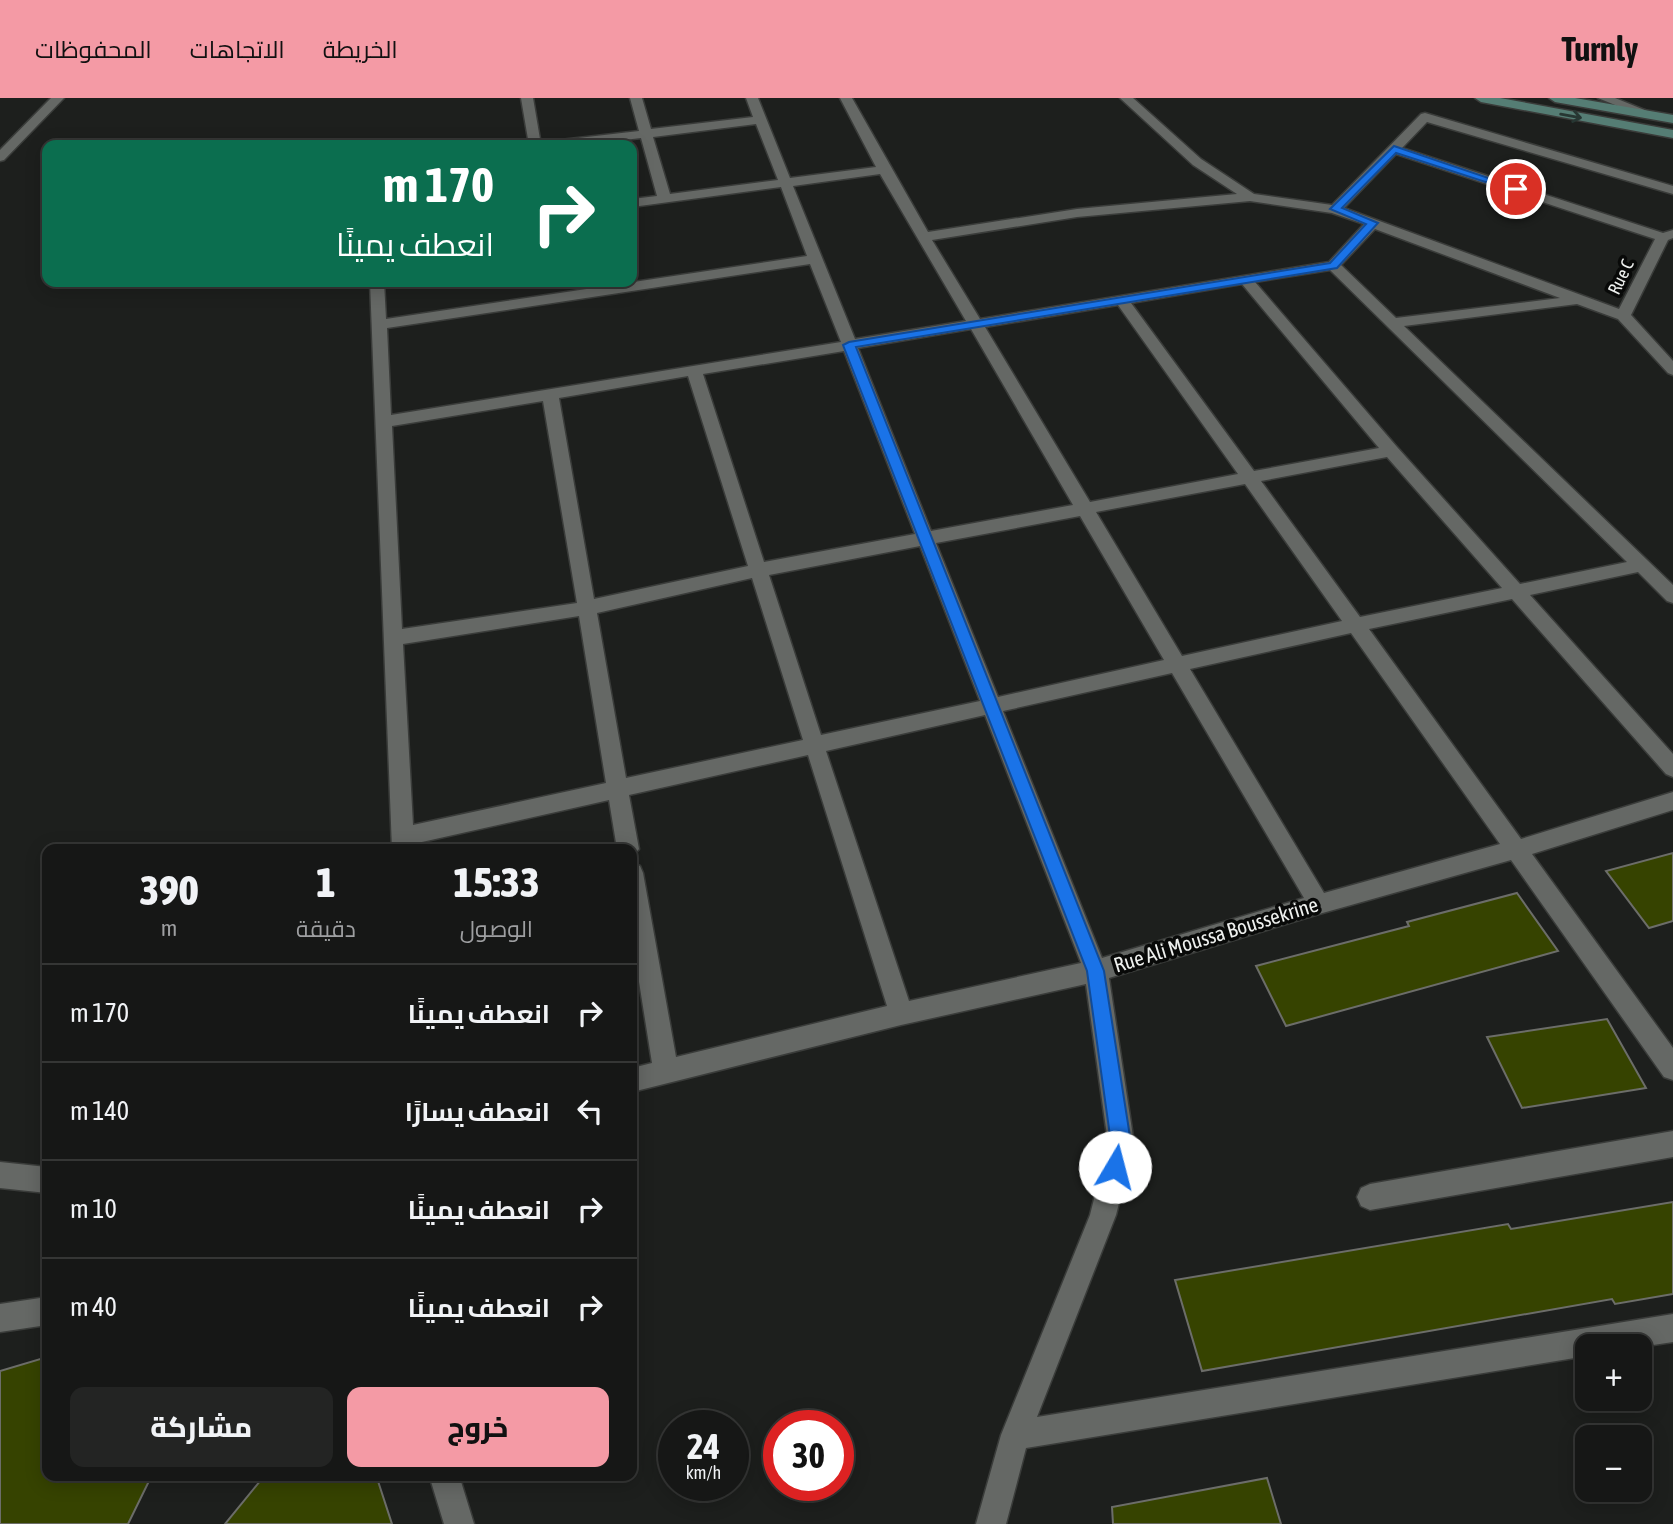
<!DOCTYPE html>
<html lang="ar">
<meta charset="utf-8">
<style>
body{margin:0;font-family:"Asap Condensed",Cairo,sans-serif;background:#232423;color:#f1f3f6;direction:rtl;height:100vh;display:flex;flex-direction:column;font-size:26px;white-space:nowrap}
*{box-sizing:border-box;margin:0}
p{font-size:23px;color:#9e9fa1}
.icon{flex:none;width:38px;height:38px;fill:none;stroke:currentColor;stroke-width:2;stroke-linecap:round;stroke-linejoin:round}
.map{position:relative;flex:1;overflow:hidden;direction:ltr}
.details{position:absolute;left:42px;top:746px;width:595px;height:637px;display:flex;flex-direction:column;background:#161716;border-radius:14px;box-shadow:0 4px 18px #0003,0 0 0 2px #353635;direction:rtl}
.details>*{flex:none}
.guide{position:absolute;left:42px;top:42px;width:595px;height:147px;border-radius:14px;box-shadow:0 4px 18px #0003,0 0 0 2px #353635;direction:rtl;background:#0b6e4f;color:#fff;overflow:hidden}
.buttons{position:absolute;left:1575px;top:1236px;display:grid;gap:14px}
.buttons a{display:grid;place-items:center;width:77px;height:77px;border-radius:14px;background:#161716;box-shadow:0 4px 18px #0003,0 0 0 2px #353635;font-size:35px}
.speed{position:absolute;left:658px;top:1312px;display:flex;gap:14px;font-size:35px;font-weight:700;text-align:center}
.speed>*{display:grid;place-content:center;width:91px;height:91px;border-radius:50%;background:#161716;box-shadow:0 4px 18px #0003,0 0 0 2px #353635;line-height:1}
.speed small{font-size:18px;font-weight:400}
.speed .limit{border:10px solid #d22;background:#fff;color:#111}
.pin{position:absolute;display:grid;place-items:center;width:60px;height:60px;color:#fff;margin:-30px;border:4px solid #fff;border-radius:50%;box-shadow:0 2px 7px #0007}
.me{position:absolute;width:77px;margin:-38px;rotate:8deg;stroke-linejoin:round;filter:drop-shadow(0 0 5px #0008)}
.turn{display:flex;align-items:center;gap:24px;height:147px;padding:0 28px;font-size:32px}
.turn .icon{width:91px;height:91px;stroke-width:2.5}
.turn b{display:block;font-size:49px;line-height:60px}
.eta{display:flex;justify-content:space-evenly;align-items:center;height:119px;text-align:center}
.eta b{font-size:42px;font-weight:800;line-height:49px}
.cta{display:flex;gap:14px;margin-top:auto;padding:14px 28px}
.cta a{flex:1;height:80px;border-radius:14px;background:#f49aa5;color:#111;font-size:28px;font-weight:800;line-height:80px;text-align:center}
.cta a+a{background:#232423;color:#f1f3f6}
ul{padding:0;list-style:none}
li{display:flex;align-items:center;gap:21px;height:98px;padding:0 28px;border-top:2px solid #353635}
li div{flex:1}
li b{display:block;font-size:26px}
li em{font-style:normal}
header{display:flex;align-items:center;gap:42px;box-sizing:border-box;height:98px;padding:0 35px;background:#f49aa5;color:#111}
header strong{font-size:33px}
nav{display:flex;gap:38px;margin-inline-start:auto;font-size:24px}
.map>svg:first-child{display:block}
</style>
<header>
<strong>Turnly</strong>
<nav><a>الخريطة</a><a>الاتجاهات</a><a>المحفوظات</a></nav>
</header>
<div class="map">
<svg width="1673" height="1426" viewBox="0 0 1673 1426">
<rect width="100%" height="100%" fill="#1d1f1d"/>
<path fill="#364300" stroke="#6c6d69" stroke-width="2" d="M1673,755v68l-24,7 -43,-57z
M1517,795l41,58 -272,75 -30,-60 153,-40 -2,-4z
M1607,921l39,69 -124,20 -35,-71z
M1673,1104v92l-58,10 -3,-5 -410,72 -27,-91 333,-56 3,5z
M47,1259v118h105l-24,49h-128v-153z
M265,1377h111l16,49h-167z
M1267,1380l14,46h-168l-1,-17z"/>
<g fill="none" stroke-linecap="round" stroke-linejoin="round">
<defs>
<path id="street" d="M51,0h13l-60,62 -4,1v-11z
M521,0h12l8,47h-12z
M630,0h12l9,31 102,-12 -7,-19h12l32,80 86,-11 -36,-69h12l76,134 149,-23 160,-15 -44,-29 -73,-67h13l68,61 53,35 78,11 89,-91 4,-1 248,73v8l-246,-72 -25,26 261,85 10,-3v8l-5,2 -37,75 42,46v14l-5,-2 -50,-54 -41,-15 -173,22 269,259v18l-6,-2 -29,-29 -108,23 143,159v23l-7,-3 -154,-175 -143,30 152,210 152,-47v18l-141,44 141,194v32l-9,-3 -153,-217 -192,54 -210,64 25,165 -18,72 -79,202 636,-103v28l-33,5 -53,-1v10l-561,92 -20,76h-30l25,-89 89,-220 18,-72 -22,-159 -185,41 -269,67v-24l20,-5 -20,-125v-75l8,3 3,7 33,184 211,-51 -79,-251 -179,40 10,54 -7,8v-8h-15l-8,-49 -196,44 1,5h-22l-22,-567h14l2,37 421,-63 -26,-69 -149,20v-8l25,-3 -16,-58 -60,7h-35l6,-4 87,-10zM756,26l22,56 -108,14 -17,-57zM1396,56l259,85 -36,70 -275,-101zM880,76l86,147 -111,18 -62,-153zM1250,103l82,12 32,11 -35,38 -349,57 -48,-79 145,-23zM1375,131l185,69 -164,20 -55,-53zM810,166l31,78 -450,73 -4,-87zM1330,172l297,292 -107,22 -123,-137 -142,-165zM1242,186l137,164 -125,23 -123,-168zM1118,207l120,169 -148,28 -105,-175zM971,231l102,176 -142,26 -73,-183zM844,253l71,183 -151,28 -61,-188zM688,278l60,190 -154,33 -35,-201zM543,303l34,202 -175,26 -10,-203zM1387,359l115,131 -142,29 -99,-136zM1245,386l97,137 -160,35 -86,-144zM1080,418l84,144 -166,37 -62,-154zM920,448l60,155 -159,34 -52,-160zM752,480l51,162 -177,38 -29,-165zM579,518l27,167 -193,42 -10,-181zM1351,535l149,211 -176,49 -134,-224zM1172,575l132,225 -202,60 -99,-247zM985,617l96,248 -172,38 -83,-250z
M1598,0h17l37,15 -10,3z
M1673,1033v26l-303,53 -9,-4 -4,-9 4,-9 9,-4z
M0,1064l47,5v26l-47,-5z
M47,1199v28l-47,7v-28z
M429,1377h30l15,49h-30z"/>
<path id="secondary" d="M1475,0h25l173,32v8l-192,-36z
M1549,0h26l98,17v8l-118,-21z"/>
</defs>
<use href="#street" stroke="#3a3c3a" stroke-width="3"/>
<use href="#secondary" stroke="#3a3c3a" stroke-width="3"/>
<use href="#street" fill="#656865" fill-rule="evenodd"/>
<use href="#secondary" fill="#557d74" fill-rule="evenodd"/>
</g>
<defs><path id="oneway-shaft" d="M-6 0H5M1.5-3L5.5 0L1.5 3" fill="none" stroke-width="1.6" stroke-linecap="round" stroke-linejoin="round" transform="scale(1.75)"/></defs>
<use stroke="#273733" href="#oneway-shaft" transform="translate(1571 18) rotate(10)"/>
<path fill="#1a73e8" stroke="#114b97" stroke-width="2" d="M1394,48l127,43 -8,2 -117,-38 -54,55 36,15 -41,45 -481,79 248,624 27,172 -9,31 -7,3 -7,-3 -3,-7 6,-24 -24,-172 -244,-626 6,-3 481,-79 36,-39 -36,-15z"/>
<g text-anchor="middle" stroke-width="7" stroke-linejoin="round" paint-order="stroke">
<g font-size="18" fill="#eef0ee" stroke="#080908">
<text transform="translate(1621 179) rotate(-64)" y="6">Rue C</text>
</g>
<g font-size="21" fill="#eef0ee" stroke="#080908">
<text transform="translate(1216 837) rotate(-17)" y="7">Rue Ali Moussa Boussekrine</text>
</g>
</g>
</svg>
<div class="buttons">
<a>+</a>
<a>−</a>
</div>
<div class="speed"><div>24<small>km/h</small></div><div class="limit">30</div></div>
<div class="pin" style="left:1516px;top:91px;background:#d93025"><svg class="icon" aria-label="arrive" viewBox="0 0 24 24"><path d="M6 21V4h12l-3 4 3 4H6"/></svg></div>
<svg class="me" style="left:1115px;top:1069px" viewBox="-20 -20 40 40"><circle r="19" fill="#fff"/><path d="M0-13L10 11 0 6-10 11z" fill="#1a73e8"/></svg>
<div class="guide">
<div class="turn"><svg class="icon" aria-label="right" viewBox="0 0 24 24"><path d="M7 20v-9h11M14 6l5 5-5 5"/></svg><div><b>170 m</b>انعطف يمينًا</div></div>
</div>
<section class="details">
<div class="eta">
<div><b>15:33</b><p>الوصول</p></div>
<div><b>1</b><p>دقيقة</p></div>
<div><b>390</b><p>m</p></div>
</div>
<ul>
<li><svg class="icon" aria-label="right" viewBox="0 0 24 24"><path d="M7 20v-9h11M14 6l5 5-5 5"/></svg><div><b>انعطف يمينًا</b></div><em>170 m</em></li>
<li><svg class="icon" aria-label="left" viewBox="0 0 24 24"><path d="M17 20v-9H6M10 6l-5 5 5 5"/></svg><div><b>انعطف يسارًا</b></div><em>140 m</em></li>
<li><svg class="icon" aria-label="right" viewBox="0 0 24 24"><path d="M7 20v-9h11M14 6l5 5-5 5"/></svg><div><b>انعطف يمينًا</b></div><em>10 m</em></li>
<li><svg class="icon" aria-label="right" viewBox="0 0 24 24"><path d="M7 20v-9h11M14 6l5 5-5 5"/></svg><div><b>انعطف يمينًا</b></div><em>40 m</em></li>
</ul>
<div class="cta"><a>خروج</a><a>مشاركة</a></div>
</section>
</div>
